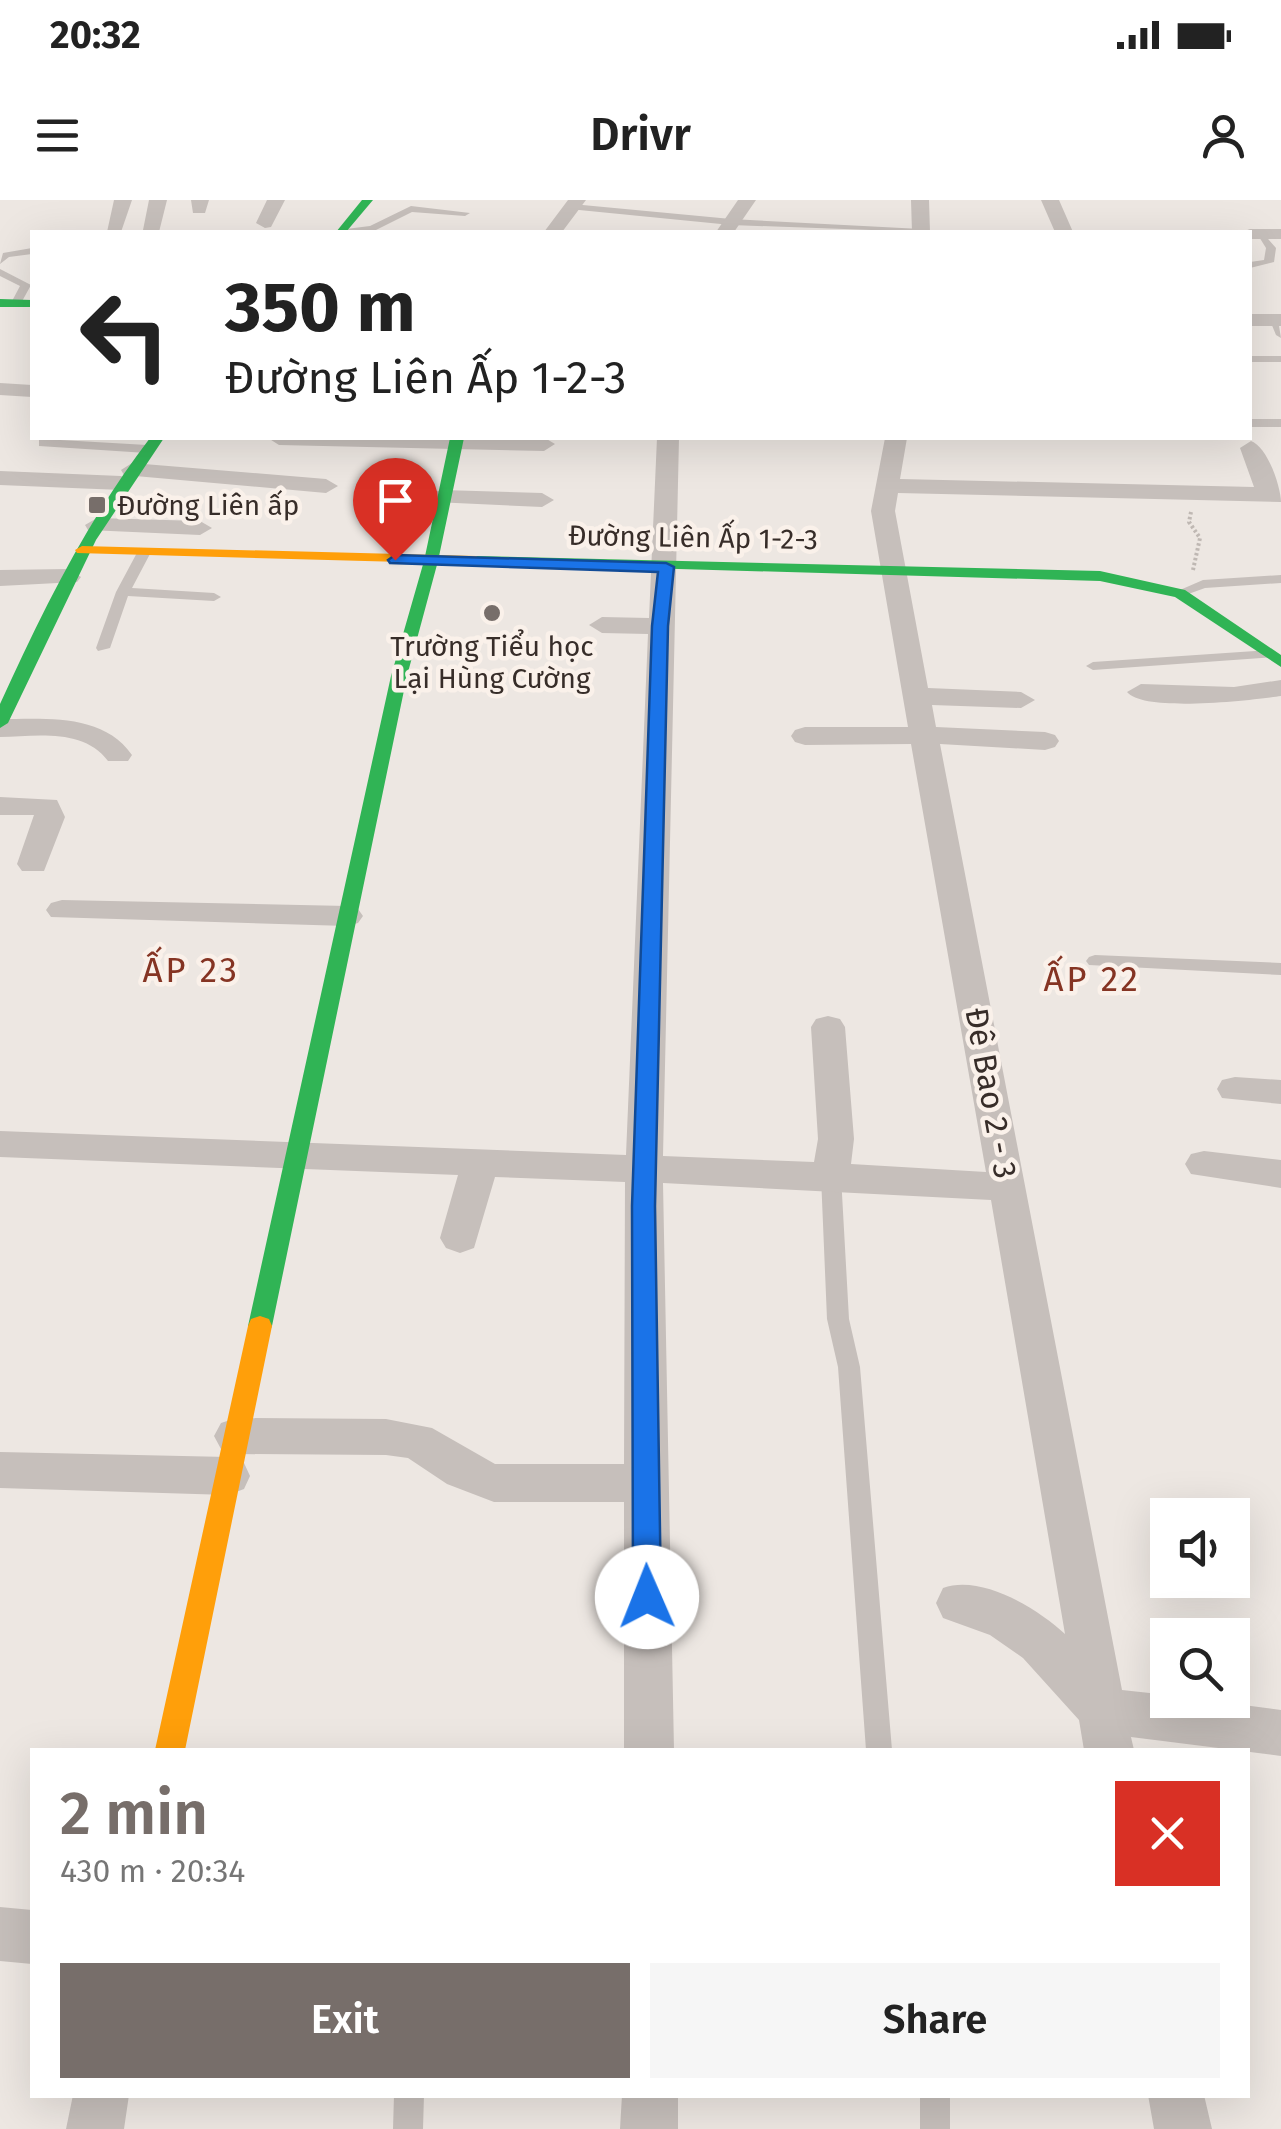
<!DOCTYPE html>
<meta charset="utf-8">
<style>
body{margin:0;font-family:"Fira Sans",sans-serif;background:#f6f6f6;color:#222;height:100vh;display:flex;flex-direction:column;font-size:38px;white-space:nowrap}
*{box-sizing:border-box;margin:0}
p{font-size:32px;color:#767676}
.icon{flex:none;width:55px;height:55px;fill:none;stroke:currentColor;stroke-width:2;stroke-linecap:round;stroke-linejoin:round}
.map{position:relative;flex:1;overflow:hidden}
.sheet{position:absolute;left:30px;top:1548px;width:1220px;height:350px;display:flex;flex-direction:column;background:#fff;border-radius:0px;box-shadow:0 10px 40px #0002}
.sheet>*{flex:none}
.hud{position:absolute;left:30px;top:30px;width:1222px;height:210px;border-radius:0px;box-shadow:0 10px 40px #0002;background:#fff;color:#222;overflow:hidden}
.buttons{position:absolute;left:1150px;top:1298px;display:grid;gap:20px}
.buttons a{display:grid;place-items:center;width:100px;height:100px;border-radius:0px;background:#fff;box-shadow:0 10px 40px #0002;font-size:50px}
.pin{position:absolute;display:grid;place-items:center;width:85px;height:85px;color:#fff;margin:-102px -42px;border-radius:50% 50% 50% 0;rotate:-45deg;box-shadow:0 0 10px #0007}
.pin .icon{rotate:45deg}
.me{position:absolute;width:110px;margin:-55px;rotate:359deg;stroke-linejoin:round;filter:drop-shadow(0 0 8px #0008)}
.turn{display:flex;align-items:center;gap:35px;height:210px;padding:0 30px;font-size:45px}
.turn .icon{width:130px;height:130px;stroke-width:2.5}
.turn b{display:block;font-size:70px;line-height:85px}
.round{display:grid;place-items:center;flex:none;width:105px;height:105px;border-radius:0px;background:#f6f6f6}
.overview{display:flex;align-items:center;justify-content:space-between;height:170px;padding:0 30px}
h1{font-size:60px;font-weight:600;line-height:75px;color:#776e6a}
.cta{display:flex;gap:20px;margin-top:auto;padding:20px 30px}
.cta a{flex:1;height:115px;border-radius:0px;background:#776e6a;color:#fff;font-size:40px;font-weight:600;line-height:115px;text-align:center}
.cta a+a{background:#f6f6f6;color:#222}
.status{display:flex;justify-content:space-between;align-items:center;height:70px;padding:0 50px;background:#fff;direction:ltr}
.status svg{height:28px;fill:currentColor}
header{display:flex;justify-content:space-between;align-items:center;height:130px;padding:0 30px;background:#fff;font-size:45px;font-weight:600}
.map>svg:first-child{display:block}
</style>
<div class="status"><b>20:32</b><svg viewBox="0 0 49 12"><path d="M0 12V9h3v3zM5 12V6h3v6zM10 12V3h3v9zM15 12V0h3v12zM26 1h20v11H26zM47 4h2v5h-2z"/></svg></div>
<header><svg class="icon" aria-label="menu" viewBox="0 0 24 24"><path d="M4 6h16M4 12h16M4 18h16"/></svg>Drivr<svg class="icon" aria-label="person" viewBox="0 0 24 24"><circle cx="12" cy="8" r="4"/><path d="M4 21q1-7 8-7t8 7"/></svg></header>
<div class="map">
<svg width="1281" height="1929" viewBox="0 0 1281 1929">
<rect width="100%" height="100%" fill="#ede7e2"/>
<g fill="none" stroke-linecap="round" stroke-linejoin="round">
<path stroke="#bfb8b3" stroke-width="4" stroke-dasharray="2.5 2.5" stroke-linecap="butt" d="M1191,312l-2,10 11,16 -7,32"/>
<path fill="#c6bfbb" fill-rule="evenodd" d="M572,4l159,15 190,10 5,3 -195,-7 -162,-16z
M411,6l59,7 -5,3 -53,-4 -40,20 -34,-2 32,-4z
M1256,32h6l14,16 -2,14 -24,6v-6l14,-2 2,-12z
M32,48v6l-23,3 -9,7 3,-11z
M0,69l31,16 -11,20 -9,-2 9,-17 -20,-10z
M1269,118l9,2 3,18 -5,-3z
M1250,156h31v6h-31z
M1250,219h31v8h-31z
M43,239l104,6 6,4 -6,4 -108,-7v-6z
M139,349l12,3 -19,36 82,5 7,4 -7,4 -86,-5 -18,52 -12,3 -2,-3 20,-56z
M1281,375v8l-76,5 -25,9 -7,-4 30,-13z
M1270,450l5,1v6l-182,13 -7,-4 7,-4z
M1095,755l186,8v12l-192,-10 -3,-4 3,-4z
M831,969l10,7 8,143 11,48 32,383h-26l-28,-383 -11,-48 -6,-143z
M394,1895h30l-1,34h-30z
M920,1895h30v34h-30z"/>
<path fill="#c6bfbb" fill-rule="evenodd" d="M114,0h18l-11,32h-14z
M149,0h18l-8,32 -16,-2z
M191,0h18l-4,13h-12z
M267,0h18l-14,27 -6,1 -9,-5z
M568,0h18l-24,32h-18z
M738,0h18l-22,32h-18z
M911,0h18l1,32h-18z
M1041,0h18l14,32h-18z
M1250,29h31v10h-31v-7h-8z
M1250,114h31v12h-31z
M0,183l32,2v12l-32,-2z
M268,238h277l10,6 -11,7 -265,-6z
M657,238h22l-16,718 151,6 4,-23 -7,-112 5,-8 12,-3 12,3 5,8 9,112 -3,25 135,8 -75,-428 -106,1 -10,-3 -4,-6 4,-6 10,-3h103l-37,-216 14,-73h22l-7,41 354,8 -14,-39 11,-7c17,6 30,47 30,61l-383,-9 -3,18 33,177 93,4 14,8 -14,8 -89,-3 4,22 109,5 10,3 4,6 -4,6 -10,3 -105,-6 182,946 46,5v5h37l76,10v46l-150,-19 3,13h-50l-5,-30 -56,-62 -33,-23 -47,-17 -7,-15 7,-15c38,-14 94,20 122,46l-74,-434 -328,-17 11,567h-50v-248h-130l-47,-18 -39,-26 -22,-3 -150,-1 -15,-5 -7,-13 7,-13 15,-5 150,1 46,9 63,36h129l1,-282 -130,-5 -21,71 -14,5 -14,-5 -6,-10 18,-63 -458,-18v-26l626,24 22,-521 -46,-1 -13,-8 13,-8 47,1z
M132,263l194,16 12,7 -12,7 -202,-18 -3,-5z
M0,271l121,5 12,7 -12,7 -121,-5z
M442,290l100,3 12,7 -12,7 -108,-5 -4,-5 4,-5z
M97,318l103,3 12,7 -12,7 -112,-5 -3,-5z
M68,369l13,8 -4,5 -77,4v-16z
M1281,480v16c-28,4 -137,17 -154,-4l14,-8 93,3z
M0,519c46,0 103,-6 132,36l-4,6h-20c-24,-33 -72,-25 -108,-24z
M0,597l57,3 8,17 -21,54h-22l-5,-7 17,-49h-34z
M62,700l285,6 11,3 5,7 -5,7 -11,3 -296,-9 -5,-7 5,-7z
M1235,877l46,3v24l-59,-6 -5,-9 5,-9z
M1204,951l77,9v28l-90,-14 -6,-10 6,-10z
M0,1252l228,5 16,6 6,13 -6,13 -16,6 -228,-7z
M0,1707l32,3v54l-32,-3z
M73,1895h56l-5,34h-58z
M622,1895h56v34h-58z
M1148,1895h56l8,34h-58z"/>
<path fill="#30b455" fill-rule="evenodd" d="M362,0h11l-27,32h-10z
M0,99l32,1v7h-32z
M150,238h14l-68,102 -88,183 -8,5v-24c43,-94 87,-184 150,-266z
M450,238h14l-26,123 -31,115 -135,650 -3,7 -9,3 -9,-3 -3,-7 143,-650 33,-115z
M476,356l624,15 85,19 96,65v12l-106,-70 -75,-16 -629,-18 -2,-3z"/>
<path fill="#ff9f0a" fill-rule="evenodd" d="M82,346l394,10 7,4 -7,4 -399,-11 -2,-3z
M260,1116l9,3 3,7 -87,424h-30l93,-424 3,-7z"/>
</g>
<path fill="#1a73e8" stroke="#114b97" stroke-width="2.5" d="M395,355l271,8 8,4 -6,59 -13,580 6,391 -4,9 -10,4 -10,-4 -4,-9 -1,-391 20,-580 6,-54 -268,-9 -2,-3z"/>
<g fill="#776e6a" stroke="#faf1ea" stroke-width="4">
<rect x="87" y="295" width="20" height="20" rx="5"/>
<circle cx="492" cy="413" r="10"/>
</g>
<g text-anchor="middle" stroke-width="9" stroke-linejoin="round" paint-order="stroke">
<g font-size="28" fill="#372d29" stroke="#faf1ea" text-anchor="start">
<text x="117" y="315">Đường Liên ấp</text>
<text x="492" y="456" text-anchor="middle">Trường Tiểu học<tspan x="492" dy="32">Lại Hùng Cường</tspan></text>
</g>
<g font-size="28" fill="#372d29" stroke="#faf1ea">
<text transform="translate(693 337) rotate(1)" y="10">Đường Liên Ấp 1-2-3</text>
</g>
<g font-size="32" fill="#372d29" stroke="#faf1ea">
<text transform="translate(991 893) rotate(80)" y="11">Đê Bao 2 - 3</text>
</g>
<g font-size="35" letter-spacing="2.5" fill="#853423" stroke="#faf1ea">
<text x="191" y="782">ẤP 23</text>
<text x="1092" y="791">ẤP 22</text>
</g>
</g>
</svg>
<div class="buttons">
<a><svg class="icon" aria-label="sound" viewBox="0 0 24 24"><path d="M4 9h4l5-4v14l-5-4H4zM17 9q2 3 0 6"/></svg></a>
<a><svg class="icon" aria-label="search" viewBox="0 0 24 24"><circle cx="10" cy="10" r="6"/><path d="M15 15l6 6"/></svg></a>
</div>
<div class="pin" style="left:395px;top:360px;background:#d93025"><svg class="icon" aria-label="arrive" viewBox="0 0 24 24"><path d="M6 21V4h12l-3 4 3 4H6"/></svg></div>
<svg class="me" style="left:647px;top:1397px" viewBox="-20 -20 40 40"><circle r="19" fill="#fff"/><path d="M0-13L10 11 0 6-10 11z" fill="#1a73e8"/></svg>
<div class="hud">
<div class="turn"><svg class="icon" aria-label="left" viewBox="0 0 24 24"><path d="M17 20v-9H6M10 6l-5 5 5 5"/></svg><div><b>350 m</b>Đường Liên Ấp 1-2-3</div></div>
</div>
<section class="sheet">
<div class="overview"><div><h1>2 min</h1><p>430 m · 20:34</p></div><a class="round" style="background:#d93025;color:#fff"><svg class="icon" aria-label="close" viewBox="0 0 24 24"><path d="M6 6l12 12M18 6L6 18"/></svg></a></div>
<div class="cta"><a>Exit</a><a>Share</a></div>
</section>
</div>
